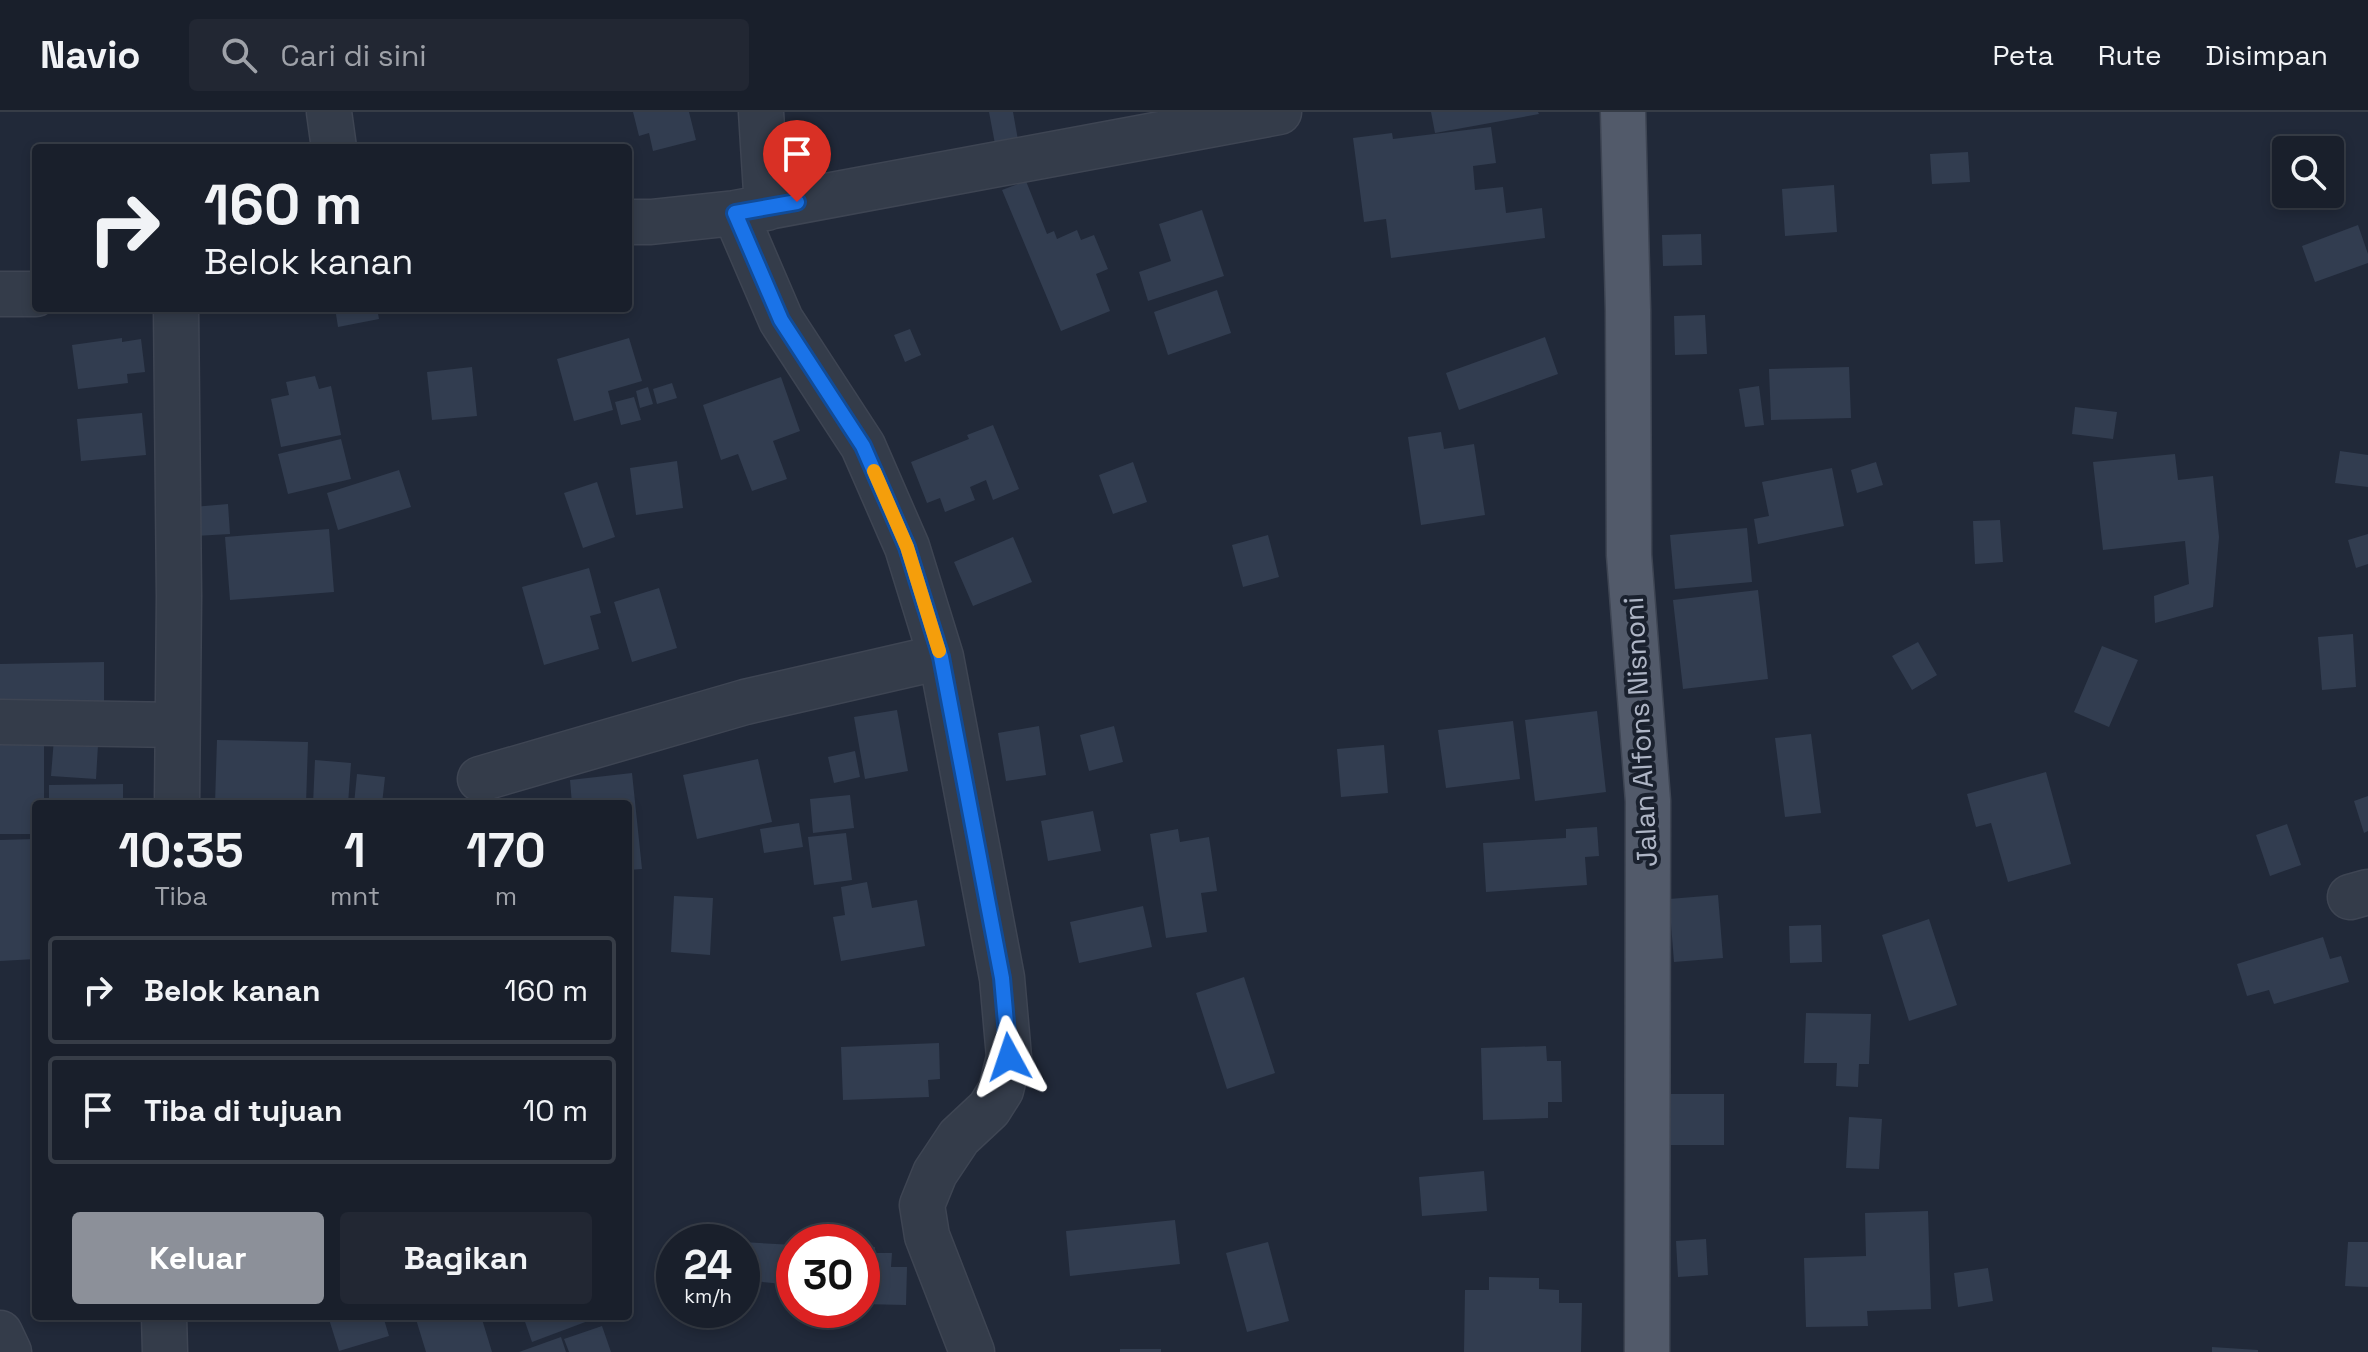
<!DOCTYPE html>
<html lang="id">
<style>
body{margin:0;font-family:"Space Grotesk",sans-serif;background:#222733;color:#f1f3f6;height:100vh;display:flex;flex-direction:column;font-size:30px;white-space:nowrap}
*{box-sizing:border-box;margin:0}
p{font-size:26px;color:#9fa2a9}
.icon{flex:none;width:44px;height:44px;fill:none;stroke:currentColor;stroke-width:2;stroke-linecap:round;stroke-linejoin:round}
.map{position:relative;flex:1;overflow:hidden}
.details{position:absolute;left:32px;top:688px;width:600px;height:520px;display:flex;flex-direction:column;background:#191f2b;border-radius:8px;box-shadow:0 4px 12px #0003,0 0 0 2px #373d47}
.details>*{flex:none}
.guide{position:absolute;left:32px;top:32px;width:600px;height:168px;border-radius:8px;box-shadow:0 4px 12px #0003,0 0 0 2px #373d47;background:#191f2b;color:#f1f3f6;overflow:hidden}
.controls{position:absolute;left:2272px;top:24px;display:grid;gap:16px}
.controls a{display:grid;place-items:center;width:72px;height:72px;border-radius:8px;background:#191f2b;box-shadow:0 4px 12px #0003,0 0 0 2px #373d47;font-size:40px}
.speed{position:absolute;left:656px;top:1112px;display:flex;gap:16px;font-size:40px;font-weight:700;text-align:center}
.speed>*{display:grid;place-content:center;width:104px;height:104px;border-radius:50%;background:#191f2b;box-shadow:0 4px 12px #0003,0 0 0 2px #373d47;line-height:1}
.speed small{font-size:20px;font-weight:400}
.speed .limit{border:12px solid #d22;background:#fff;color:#111}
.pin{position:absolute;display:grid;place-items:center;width:68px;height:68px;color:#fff;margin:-82px -34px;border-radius:50% 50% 50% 0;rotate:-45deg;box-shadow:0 0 8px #0007}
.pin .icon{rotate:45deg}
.me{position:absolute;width:88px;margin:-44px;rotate:355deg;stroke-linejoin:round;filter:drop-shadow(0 0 6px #0008)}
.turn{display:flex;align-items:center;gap:28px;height:168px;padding:0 40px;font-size:36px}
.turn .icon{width:104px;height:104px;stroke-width:2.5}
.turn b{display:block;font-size:56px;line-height:68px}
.eta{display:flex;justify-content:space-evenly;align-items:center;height:136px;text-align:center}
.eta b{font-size:48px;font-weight:800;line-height:56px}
.action{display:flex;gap:16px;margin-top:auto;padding:16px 40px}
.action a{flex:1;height:92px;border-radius:8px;background:#8c9099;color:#fff;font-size:32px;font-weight:800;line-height:92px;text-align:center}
.action a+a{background:#222733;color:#f1f3f6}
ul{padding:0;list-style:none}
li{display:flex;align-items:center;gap:24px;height:108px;margin:0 16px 12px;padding:0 24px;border:4px solid #373d47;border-radius:8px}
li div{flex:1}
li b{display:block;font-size:30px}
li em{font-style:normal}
header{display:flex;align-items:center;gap:48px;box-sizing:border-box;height:112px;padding:0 40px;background:#191f2b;border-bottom:2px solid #373d47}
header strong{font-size:38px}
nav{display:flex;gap:44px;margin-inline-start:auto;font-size:28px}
.search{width:560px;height:72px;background:#222733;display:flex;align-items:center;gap:20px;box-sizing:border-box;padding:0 28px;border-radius:8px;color:#9fa2a9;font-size:30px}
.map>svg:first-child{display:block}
</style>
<header>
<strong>Navio</strong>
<div class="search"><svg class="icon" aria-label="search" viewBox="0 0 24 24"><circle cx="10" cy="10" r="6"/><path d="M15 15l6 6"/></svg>Cari di sini</div>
<nav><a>Peta</a><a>Rute</a><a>Disimpan</a></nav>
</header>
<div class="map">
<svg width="2368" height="1240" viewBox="0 0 2368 1240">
<rect width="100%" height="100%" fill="#212939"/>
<path fill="#323d50" d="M633,0h56l7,28 -43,11 -4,-18 -10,3z
M989,0h24l5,28 -23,4z
M1431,0h107l1,2 -104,19z
M1491,15l5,36 -23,3 2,24 28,-3 3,26 36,-5 3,30 -154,20 -5,-39 -22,3 -11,-84 39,-5 1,6z
M1968,40l2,30 -38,2 -2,-30z
M1026,69l21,53 7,-3 3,8 20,-9 4,10 13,-5 14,34 -12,5 14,37 -49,20 -59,-141z
M1834,73l3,47 -52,4 -3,-47z
M1202,98l22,66 -76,25 -9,-29 32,-11 -12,-37z
M2358,113l10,29v9l-53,19 -13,-36z
M1701,122l1,31 -39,1 -1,-31z
M1217,178l14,43 -63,22 -14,-43z
M335,196h42l2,11 -41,8z
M1705,203l2,39 -32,1 -1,-39z
M910,217l11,26 -16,7 -11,-27z
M1545,225l13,37 -99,36 -13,-37z
M122,226v4l19,-3 4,33 -18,2 1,9 -50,6 -6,-44z
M629,226l13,43 -34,10 5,19 -39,11 -17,-62z
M472,255l5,49 -45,4 -5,-48z
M1849,255l2,51 -80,2 -2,-51z
M315,264l4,13 12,-3 10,49 -60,12 -10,-48 18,-4 -3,-13z
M781,265l19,54 -27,10 14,38 -35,12 -14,-37 -17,6 -18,-55z
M672,271l5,15 -20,6 -4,-15z
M1759,274l5,39 -19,2 -6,-38z
M648,275l5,17 -13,4 -4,-17z
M634,285l7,23 -20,5 -6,-23z
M2075,295l42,5 -4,27 -41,-5z
M142,301l4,42 -65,6 -4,-42z
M993,313l26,64 -26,11 -7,-20 -16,7 5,13 -30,12 -5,-14 -13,5 -16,-41 58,-23 -2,-4z
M1441,320l3,17 30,-5 11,71 -64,10 -13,-88z
M341,327l10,40 -63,15 -10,-40z
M2340,339l28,4v32l-33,-4z
M2175,342l3,26 35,-4 6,61 -6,70 -58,16 -1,-27 35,-12 -4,-43 -82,9 -10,-88z
M677,349l6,47 -47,7 -6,-47z
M1133,350l14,40 -34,12 -14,-39z
M1876,350l7,23 -26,8 -6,-23z
M1832,356l12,58 -86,18 -4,-25 15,-3 -7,-34z
M399,358l12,37 -73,23 -11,-37z
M597,370l18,55 -32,11 -19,-55z
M228,392l2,30 -35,2 -2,-29z
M2000,408l3,42 -28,2 -2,-43z
M1747,416l5,54 -77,7 -5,-54z
M329,417l5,63 -104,8 -5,-63z
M2368,422v30l-12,4 -8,-28z
M1268,423l11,42 -36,10 -11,-42z
M1013,425l19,45 -59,24 -19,-44z
M589,456l12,45 -11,3 9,33 -55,16 -22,-78z
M659,476l18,60 -45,14 -18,-60z
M1758,478l10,89 -85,10 -10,-89z
M2353,522l3,53 -34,3 -4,-53z
M1918,530l19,33 -25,15 -20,-34z
M2102,534l36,14 -29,67 -35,-15z
M104,550v41l-104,2v-41z
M897,598l11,61 -43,8 -11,-62z
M1597,599l9,81 -71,9 -10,-81z
M1513,609l7,58 -74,9 -8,-58z
M55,614l44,2 -3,51 -45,-3z
M1039,614l7,49 -40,6 -8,-48z
M1114,614l9,36 -34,9 -9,-36z
M44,619v73h-8v30h-36v-102z
M1811,622l10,79 -36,4 -10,-79z
M217,628l91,2 -2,62h-91z
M1384,633l4,48 -47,4 -4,-48z
M855,639l5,26 -26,6 -6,-26z
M758,647l14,63 -75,17 -14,-64z
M315,648l36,3 -3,41h-35z
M2046,660l25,92 -63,18 -17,-59 -15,4 -9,-33z
M632,661l10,96 -14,1v-66h-56l-2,-24z
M357,662l28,3 -3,27h-28z
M123,672v20h-74v-19z
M850,683l4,33 -41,5 -3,-34z
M2368,684v35l-4,2 -10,-32z
M1093,699l8,40 -53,10 -7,-40z
M799,711l4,24 -39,6 -4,-24z
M2287,712l14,41 -31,11 -14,-41z
M1597,715l2,29 -14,1 2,28 -101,7 -3,-49 83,-5v-9z
M1178,717l2,13 29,-5 8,54 -16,2 6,39 -41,6 -16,-104z
M846,721l6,47 -38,5 -6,-48z
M36,727v120l-36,2v-121z
M867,770l5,26 45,-8 8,46 -84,15 -8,-44 12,-2 -4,-28z
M1718,783l5,63 -49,4 -5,-63z
M674,784l39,2 -3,57 -39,-3z
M1143,794l9,41 -73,16 -9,-41z
M1929,807l28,86 -48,16 -27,-86z
M1821,813l1,37 -32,1 -1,-37z
M2323,825l7,22 11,-3 8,26 -75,22 -5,-14 -22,6 -10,-32z
M1244,865l31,96 -48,16 -31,-96z
M1806,901l65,1 -2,50h-10l-1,23 -22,-1 1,-23h-33z
M939,931l1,36 -12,1 1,17 -86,3 -2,-53z
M1546,934l1,15h14l1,41h-14v16l-65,2 -2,-72z
M1669,982h55v51h-55z
M1849,1005l33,2 -3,50 -33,-1z
M1484,1059l3,40 -65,5 -3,-39z
M1928,1099l3,98 -64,2 1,15 -62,1 -2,-69 62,-2 -1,-43z
M1175,1108l5,44 -110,12 -4,-45z
M32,1117h4v30h-2z
M1706,1127l2,36 -30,2 -2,-36z
M742,1130l52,3v40l-52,-5z
M1268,1130l21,79 -42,11 -21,-79z
M2348,1130h20v45l-23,-1z
M862,1135h13v6h17l-1,14h16l-1,38 -44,-1z
M1988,1156l5,33 -35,6 -4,-34z
M1489,1165l50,1v11l20,1v13h23l-1,49h-117l1,-62h24z
M328,1204h55l6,20 -50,15z
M415,1204h66l11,36h-66z
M523,1204h72l1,2 -64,24z
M602,1214l9,26h-42l-5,-13z
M561,1225l5,15h-47z
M2212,1235l46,3v2h-46z
M1120,1237h41v3h-41z"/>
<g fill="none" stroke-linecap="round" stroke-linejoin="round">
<defs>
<path id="minor" d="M329,0l5,36
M761,0l6,96
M735,101l46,107 82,126 44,101 34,110 61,321 7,79 -8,33 -12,19 -30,28 -24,36 -13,32 5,31 45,116
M628,110h23l84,-9 544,-101
M0,182h36
M176,196l3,288 -2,208
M0,610l177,3
M480,667l265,-77 196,-45
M2350,785l18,-5
M164,1204l1,36
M0,1221l9,19"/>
<path id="major" d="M1623,0l5,198 1,245 19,246 -1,551"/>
</defs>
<use href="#minor" stroke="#3e4553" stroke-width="47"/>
<use href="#major" stroke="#3e4553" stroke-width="47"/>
<use href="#minor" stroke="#343c4a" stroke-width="44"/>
<use href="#major" stroke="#525a6a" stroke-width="44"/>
</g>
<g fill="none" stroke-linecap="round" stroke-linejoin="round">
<defs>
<path id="route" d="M797,90l-62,11 46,107 82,126 44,101 34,110 61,321 7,79"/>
</defs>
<use href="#route" stroke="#114b97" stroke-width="20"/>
<use href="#route" stroke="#1a73e8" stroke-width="14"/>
<path stroke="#f59e0b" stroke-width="14" d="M874,359l33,76 32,104"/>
</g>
<g text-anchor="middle" stroke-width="8" stroke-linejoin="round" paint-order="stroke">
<g font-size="28" fill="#afb6c6" stroke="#1a212e">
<text transform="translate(1640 620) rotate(-93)" y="10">Jalan Alfons Nisnoni</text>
</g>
</g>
</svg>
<div class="controls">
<a><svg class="icon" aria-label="search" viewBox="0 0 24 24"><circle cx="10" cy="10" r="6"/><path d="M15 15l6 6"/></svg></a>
</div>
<div class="speed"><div>24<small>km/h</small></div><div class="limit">30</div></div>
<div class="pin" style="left:797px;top:90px;background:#d93025"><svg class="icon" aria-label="arrive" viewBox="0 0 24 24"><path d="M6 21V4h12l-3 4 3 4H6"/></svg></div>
<svg class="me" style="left:1009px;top:945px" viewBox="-20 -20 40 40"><path d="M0-17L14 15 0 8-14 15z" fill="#1a73e8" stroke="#fff" stroke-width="4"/></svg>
<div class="guide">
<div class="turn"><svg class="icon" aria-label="right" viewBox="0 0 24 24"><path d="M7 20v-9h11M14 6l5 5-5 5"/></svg><div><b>160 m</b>Belok kanan</div></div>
</div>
<section class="details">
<div class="eta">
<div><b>10:35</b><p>Tiba</p></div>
<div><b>1</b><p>mnt</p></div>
<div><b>170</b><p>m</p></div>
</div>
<ul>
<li><svg class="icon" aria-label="right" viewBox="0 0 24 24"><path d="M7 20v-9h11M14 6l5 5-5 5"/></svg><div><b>Belok kanan</b></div><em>160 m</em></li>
<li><svg class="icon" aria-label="arrive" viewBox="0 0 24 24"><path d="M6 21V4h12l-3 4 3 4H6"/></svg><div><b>Tiba di tujuan</b></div><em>10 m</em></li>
</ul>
<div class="action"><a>Keluar</a><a>Bagikan</a></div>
</section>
</div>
